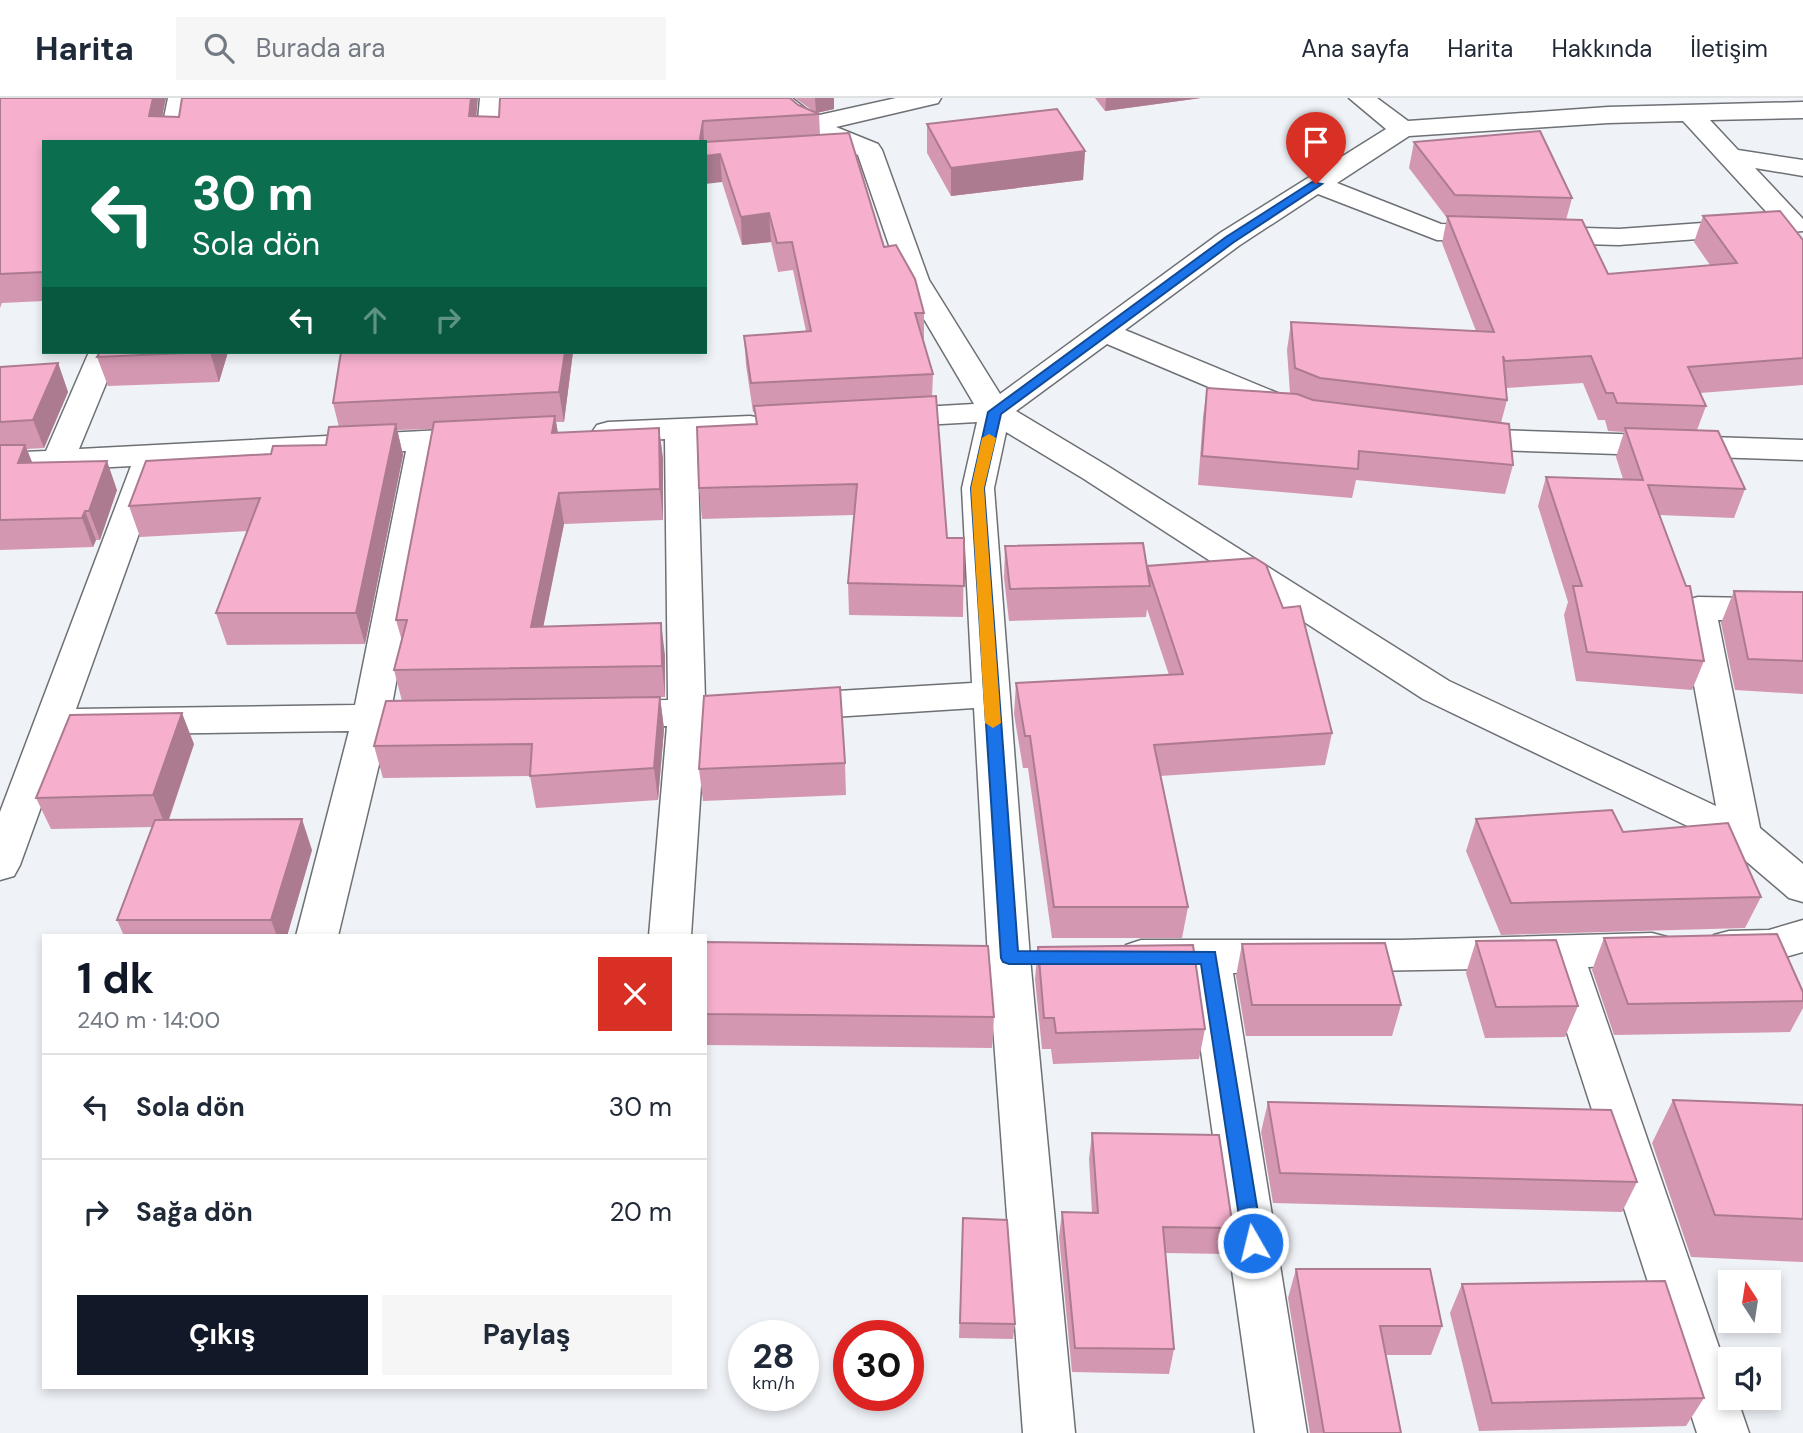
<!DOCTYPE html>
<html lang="tr">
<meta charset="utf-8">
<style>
body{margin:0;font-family:"DM Sans",sans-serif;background:#f6f6f7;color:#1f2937;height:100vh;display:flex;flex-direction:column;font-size:26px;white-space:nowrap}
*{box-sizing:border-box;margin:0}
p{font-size:23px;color:#747a83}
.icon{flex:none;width:38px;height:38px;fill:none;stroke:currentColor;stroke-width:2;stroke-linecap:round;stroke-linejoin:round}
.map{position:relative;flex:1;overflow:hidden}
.panel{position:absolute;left:42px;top:836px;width:665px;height:455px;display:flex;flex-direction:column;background:#fff;border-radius:0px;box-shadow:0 4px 10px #0003}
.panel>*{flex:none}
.banner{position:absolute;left:42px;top:42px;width:665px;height:214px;border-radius:0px;box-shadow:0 4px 10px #0003;background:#0b6e4f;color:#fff;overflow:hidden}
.needle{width:46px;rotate:348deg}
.buttons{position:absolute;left:1718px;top:1172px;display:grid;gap:14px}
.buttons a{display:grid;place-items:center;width:63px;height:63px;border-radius:0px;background:#fff;box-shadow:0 4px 10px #0003;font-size:35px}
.speed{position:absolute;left:728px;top:1222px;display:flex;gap:14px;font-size:35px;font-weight:700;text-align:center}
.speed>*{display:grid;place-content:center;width:91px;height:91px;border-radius:50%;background:#fff;box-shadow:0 4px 10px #0003;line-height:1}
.speed small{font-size:18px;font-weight:400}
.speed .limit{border:10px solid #d22;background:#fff;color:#111}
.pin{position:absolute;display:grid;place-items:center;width:60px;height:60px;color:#fff;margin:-72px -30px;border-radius:50% 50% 50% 0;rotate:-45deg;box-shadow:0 0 7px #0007}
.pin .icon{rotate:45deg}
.me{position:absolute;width:77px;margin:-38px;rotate:352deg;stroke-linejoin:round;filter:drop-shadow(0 0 5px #0008)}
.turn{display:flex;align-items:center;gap:24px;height:147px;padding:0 35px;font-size:32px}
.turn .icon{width:91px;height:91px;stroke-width:2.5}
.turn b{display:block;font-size:49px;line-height:60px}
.lanes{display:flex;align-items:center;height:66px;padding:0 35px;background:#0003;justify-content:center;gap:35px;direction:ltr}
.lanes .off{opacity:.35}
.round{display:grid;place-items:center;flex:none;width:74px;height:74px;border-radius:0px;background:#f6f6f7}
.summary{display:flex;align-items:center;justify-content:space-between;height:119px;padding:0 35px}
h1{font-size:42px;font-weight:700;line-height:52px;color:#111827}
.cta{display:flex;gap:14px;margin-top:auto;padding:14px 35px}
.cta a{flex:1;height:80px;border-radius:0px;background:#111827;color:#fff;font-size:28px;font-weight:700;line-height:80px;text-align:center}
.cta a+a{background:#f6f6f7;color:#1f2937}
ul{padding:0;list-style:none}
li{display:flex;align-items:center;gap:21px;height:105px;padding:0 35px;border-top:2px solid #e0e1e3}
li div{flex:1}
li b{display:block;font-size:26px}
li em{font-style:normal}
header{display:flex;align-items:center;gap:42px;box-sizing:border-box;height:98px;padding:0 35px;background:#fff;border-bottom:2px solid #e0e1e3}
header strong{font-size:33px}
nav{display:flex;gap:38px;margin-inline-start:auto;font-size:24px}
.search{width:490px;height:63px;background:#f6f6f7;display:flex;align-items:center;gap:18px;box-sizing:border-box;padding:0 24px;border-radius:0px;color:#747a83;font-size:26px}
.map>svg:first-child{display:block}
</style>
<header>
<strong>Harita</strong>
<div class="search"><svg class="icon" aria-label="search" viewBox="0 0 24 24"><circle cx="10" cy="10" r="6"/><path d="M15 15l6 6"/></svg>Burada ara</div>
<nav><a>Ana sayfa</a><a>Harita</a><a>Hakkında</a><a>İletişim</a></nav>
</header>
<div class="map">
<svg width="1803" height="1335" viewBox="0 0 1803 1335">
<rect width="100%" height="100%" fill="#eff2f7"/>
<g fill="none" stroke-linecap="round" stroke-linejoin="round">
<defs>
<path id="minor" d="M168,0h24l-7,44h-26z
M480,0h24l-2,44h-26z
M764,0h28l23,18 81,-18h45l-3,5 -102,24 42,17 4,6 47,130 71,114 220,-161 166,-104 -37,-31h28l31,23 200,-14 195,-5v16l-93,2 28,30 65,10v16l-48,-8 48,51v12l-184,14 -182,-5 -119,-46 -78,51 -115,85 179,74 5,7 -5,7 -11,2 -11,-2 -175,-74 -91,67 90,54 343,216 267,125 -36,-198 6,-8 12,-3 105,2v22l-85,-1 42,208 43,36v38l-14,-4 -62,-53 -304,-146 -339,-220 -78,-47 -12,56 36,470 45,475h-52l-35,-475 -14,-250 -269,17 -14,211h-42l18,-210 -59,1 -13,-4 -6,-9 6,-9 13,-4 60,-1 -3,-261 -57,3 -11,-3 -5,-7 5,-7 11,-3 142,-6 11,2 5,7 -5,7 -64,5 8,262 267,-16 -10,-195 15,-66 -90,5 -11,-2 -5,-7 5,-7 11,-2 87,-5 -73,-124 -43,-125 -57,-25zM1683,23l89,97 -153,11 -178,-5 -104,-41 72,-47 199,-13z
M89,254h30l-40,97 402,-21 11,3 5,7 -5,7 -54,5 -46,255 41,-1 13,4 6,9 -6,9 -13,4 -46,1 -49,205h-42l53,-205 -282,4 -47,130 -6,11 -14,4v-68l131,-346 -131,7v-20l46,-2zM406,353l-51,254 -279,4 88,-245z
M1460,327l37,5 306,10v20l-306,-10 -48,-8 -5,-7 5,-7z
M1803,822v32c-30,9 -59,16 -89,7l-6,-12 6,-12 15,-4 40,-1z
M1652,835l15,4 6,12 -6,12 -15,4 -64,2 143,415v16h6l12,35h-52l-151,-465 -313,5 74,460h-52l-65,-460 -49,1 -15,-5 -6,-12 6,-12 15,-5h260z"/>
</defs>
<use href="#minor" stroke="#6d7074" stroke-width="3"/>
<use href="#minor" fill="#fff" fill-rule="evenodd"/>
</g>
<path fill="#d497b1" d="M0,0h166l-4,18 337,1 299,-12 15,6 -18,-13h39v11l-17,4 2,1 1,21 64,112 40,66v29l9,32 -1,23 15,141h17l-1,79 -114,-2 -1,-32 6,-68 -152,4 -3,-31 57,-64 -1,-12h-2l-7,-47 -2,-29 62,-5 -13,-61 -15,2 -7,-30 -29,3 -20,-63 -17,-40h-661v159l-42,2 -2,5z
M1095,0h106l-96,13z
M927,26l158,27 -2,29 -132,16 -24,-43z
M1414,44l158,56 -6,22 42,54 102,-9 -16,-23 9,-26 100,24v145l-103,8 6,13 -9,24 48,59 -11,29 -75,-3 45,146 -12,29 -116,-9 -12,-66 4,-13 -30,-96 8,-29 77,2 -7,-22 8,-25 -16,-1 -3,-11h-7l-15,-37 -77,5 1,12 -6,23 12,42 -8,29 -149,-14 -4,18 -154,-13 5,-68 4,-29 83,5 -3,-43 4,-28 185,9 -34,-88 5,-25 -38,-50z
M100,254h128l-9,30 -111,4 -11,-29z
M341,254h232l-9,70h-8l2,11 101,-5 4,31v61l-99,4 -21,102 122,29v42h-5l4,32 -6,71 -122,8 -6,-32 -147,2 -9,-32 28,-45 -8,-31 8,-29 -6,-21 37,-191 -36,1 6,25 -38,189 -138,1 -11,-32 32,-82 -108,6 -11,-31 142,-52 55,-9 13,-18 -6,-24z
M58,265l10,29 -24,56 -17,1 5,14 85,27 -17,50h-4l-3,7 -93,3v-183z
M1005,448l142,22 185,165 -7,32 -165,11 28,131 -6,31h-130l-24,-170h-5l-9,-54 2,-31 153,-8 -22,-66 -1,8 -137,4 -5,-43z
M1734,493l69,1v102l-68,-4 -14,-67z
M194,646l-25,76 143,30 -25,86h-163l-7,-16 35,-93 -101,2 -15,-31z
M845,665l1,32 -143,6 -4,-32z
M1476,721l285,78 -16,31 -244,7 -35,-84z
M1604,840l199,54v16l-13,24 -176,3 -22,-65z
M1476,843l102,65 -13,31 -80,1 -19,-65z
M705,844l289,75 -2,31 -287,-3z
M1242,846l159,61 -9,31h-146l-10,-60z
M1038,849l167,82 -6,30 -146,5 -2,-15h-9l-7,-70z
M1673,1002l130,5v157l-112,-5 -39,-114z
M1268,1004l369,80 -15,30 -349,-9 -12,-71z
M1092,1035l141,95 -6,26 -62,-1 9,96 -5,25 -97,-2 -13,-135 3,-25 30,1 -3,-54z
M963,1120l52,106 -2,15 -54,-1z
M1296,1171l146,57 -11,29h-45l15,78h-91l-22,-135z
M1462,1186l242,114 -18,28 -207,5 -29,-118z"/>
<path fill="#ac7b90" d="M153,0h13l-9,44 -8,-26z
M471,0h7l-4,44 -5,-26z
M815,0h19v11l-18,4z
M1106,0h95l-96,13z
M703,23l1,21h-4z
M1085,53l-2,29 -132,16v-28z
M720,56l2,28 -17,2v-28z
M769,115l2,29 -29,3 -1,-28z
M210,254h18l-9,30z
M565,254h8l-9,70 -5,-30z
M58,265l10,29 -24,56 -11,-28z
M555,318l5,30 -8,-13z
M396,326l7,31 -38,189 -9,-31z
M659,330l4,31v61l-3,-31z
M25,347l12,29 -19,-11z
M107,363l10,29 -17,50 -11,-29z
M559,395l5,31 -27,134 -6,-31z
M85,413l11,29 -3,7 -11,-29z
M661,525l4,32v42l-3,-31z
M660,599l4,32 -6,71 -4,-32z
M182,615l12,31 -28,83 -13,-32z
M302,721l10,31 -25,86h-10l-6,-16z"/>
<path fill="#f6b0ce" stroke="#ac7b90" stroke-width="2" d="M0,0h153l-4,18 30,1 3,-19h289l-2,18 30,1 1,-19h290l8,7 21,9 -116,7 -3,18 3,3h-659v130l-44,2z
M1057,11l28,42 -134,17 -24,-44z
M1540,33l32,67 -117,-3 -41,-53z
M849,35l35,114 12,-2 19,34 9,34h-9l18,61 -182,9 -7,-47 67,-5 -19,-89 -15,1 -8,-30 -28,4 -21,-63 -15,2v-14z
M1780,113l23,29v118l-115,9 18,39 -89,-3 -4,-10h-7l-15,-37 -86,5 -2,-5 4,44 -187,-22 -25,-10 -4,-46 203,10 -47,-116 135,4 26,54 129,-11 -34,-47z
M100,254h110l-113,5z
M341,254h224l-6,40 -226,11z
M58,265l-25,57 -33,2v-55z
M1207,290l90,6 16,6 196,24 4,41 -154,-14 -1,18 -156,-13z
M936,298l11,142h17v48l-116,-3 9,-99 -158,4 -2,-61 60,-3 -3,-18z
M555,318l-3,17 107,-5 1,61 -101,4 -28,134 130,-4 1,43 -268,4 13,-50h-11l38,-198z
M396,326l-40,189h-140l44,-115 -131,8 17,-45 125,-7 2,-8 53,-1 3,-18z
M1625,330l93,3 27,58 -97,-4 38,101h4l14,75 -117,-9 -14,-66h9l-36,-109 97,3z
M0,347h25l-7,18 89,-2 -18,50h-4l-3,7 -82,2z
M1143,445l7,43 -140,3 -5,-43z
M1255,460l11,7 17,43 17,-2 32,127 -178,12 34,162h-134l-24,-171h-5l-9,-53 167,-9 -36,-108z
M1734,493l69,1v69l-55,-2z
M840,589l5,76 -146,6 5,-73z
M660,599l-6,71 -124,8 2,-32 -158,2 12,-45z
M182,615l-29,82 -117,3 34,-83z
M1612,712l11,22 105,-9 33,74 -250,6 -35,-84z
M302,721l-31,101h-154l38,-100z
M1777,836l26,58v9l-175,3 -24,-66z
M1556,842l22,66 -82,1 -20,-66z
M705,844l283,4 6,71 -289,-3z
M1385,845l16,62h-149l-10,-61z
M1193,847l12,84 -149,4 -2,-15h-10l-6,-71z
M1673,1002l130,5v114l-88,-4z
M1268,1004l343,8 26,72 -357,-9z
M1092,1035l127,2 14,93 -70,-1 11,122 -99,-1 -13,-136 36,1z
M963,1120l44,2 8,104 -55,-1z
M1296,1171h134l12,57h-62l21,107h-77z
M1665,1183l39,117 -212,5 -30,-119z"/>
<path fill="#1a73e8" stroke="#114b97" stroke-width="2" d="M1312,84l10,2 -88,58 -233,172 -17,74 34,463 197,1 48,291 -3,6 -7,3 -7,-3 -3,-6 -42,-279h-192l-6,-2 -2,-4 -30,-470 17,-76 238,-175z"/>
<path fill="#f59e0b" d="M989,336l7,4 -12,50 17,235 -8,5 -8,-5 -14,-235 11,-50z"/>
</svg>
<div class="buttons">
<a><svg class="needle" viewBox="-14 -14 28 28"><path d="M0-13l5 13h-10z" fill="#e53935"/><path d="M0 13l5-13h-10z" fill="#747a83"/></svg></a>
<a><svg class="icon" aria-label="sound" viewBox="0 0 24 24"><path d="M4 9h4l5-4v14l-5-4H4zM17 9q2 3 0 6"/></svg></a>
</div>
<div class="speed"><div>28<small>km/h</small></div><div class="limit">30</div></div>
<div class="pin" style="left:1316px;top:86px;background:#d93025"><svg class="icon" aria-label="arrive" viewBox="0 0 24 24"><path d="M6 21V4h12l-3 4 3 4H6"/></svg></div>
<svg class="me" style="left:1253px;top:1145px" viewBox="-20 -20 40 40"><circle r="17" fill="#1a73e8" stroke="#fff" stroke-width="3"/><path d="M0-11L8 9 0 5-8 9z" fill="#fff"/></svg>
<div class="banner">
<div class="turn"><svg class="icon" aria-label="left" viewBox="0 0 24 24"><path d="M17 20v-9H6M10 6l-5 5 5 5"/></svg><div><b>30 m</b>Sola dön</div></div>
<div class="lanes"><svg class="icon" aria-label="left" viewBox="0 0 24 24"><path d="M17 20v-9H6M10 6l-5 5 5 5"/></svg><svg class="icon off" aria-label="ahead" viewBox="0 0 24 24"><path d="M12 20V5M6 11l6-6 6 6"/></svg><svg class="icon off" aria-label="right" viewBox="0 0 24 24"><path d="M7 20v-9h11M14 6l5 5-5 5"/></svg></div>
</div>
<section class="panel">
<div class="summary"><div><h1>1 dk</h1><p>240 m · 14:00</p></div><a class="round" style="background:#d93025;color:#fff"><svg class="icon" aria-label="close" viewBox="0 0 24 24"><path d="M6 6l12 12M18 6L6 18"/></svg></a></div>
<ul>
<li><svg class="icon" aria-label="left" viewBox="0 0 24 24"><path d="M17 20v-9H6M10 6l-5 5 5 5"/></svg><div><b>Sola dön</b></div><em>30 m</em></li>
<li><svg class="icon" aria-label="right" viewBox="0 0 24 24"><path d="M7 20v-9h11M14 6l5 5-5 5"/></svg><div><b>Sağa dön</b></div><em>20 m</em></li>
</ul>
<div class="cta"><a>Çıkış</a><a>Paylaş</a></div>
</section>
</div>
